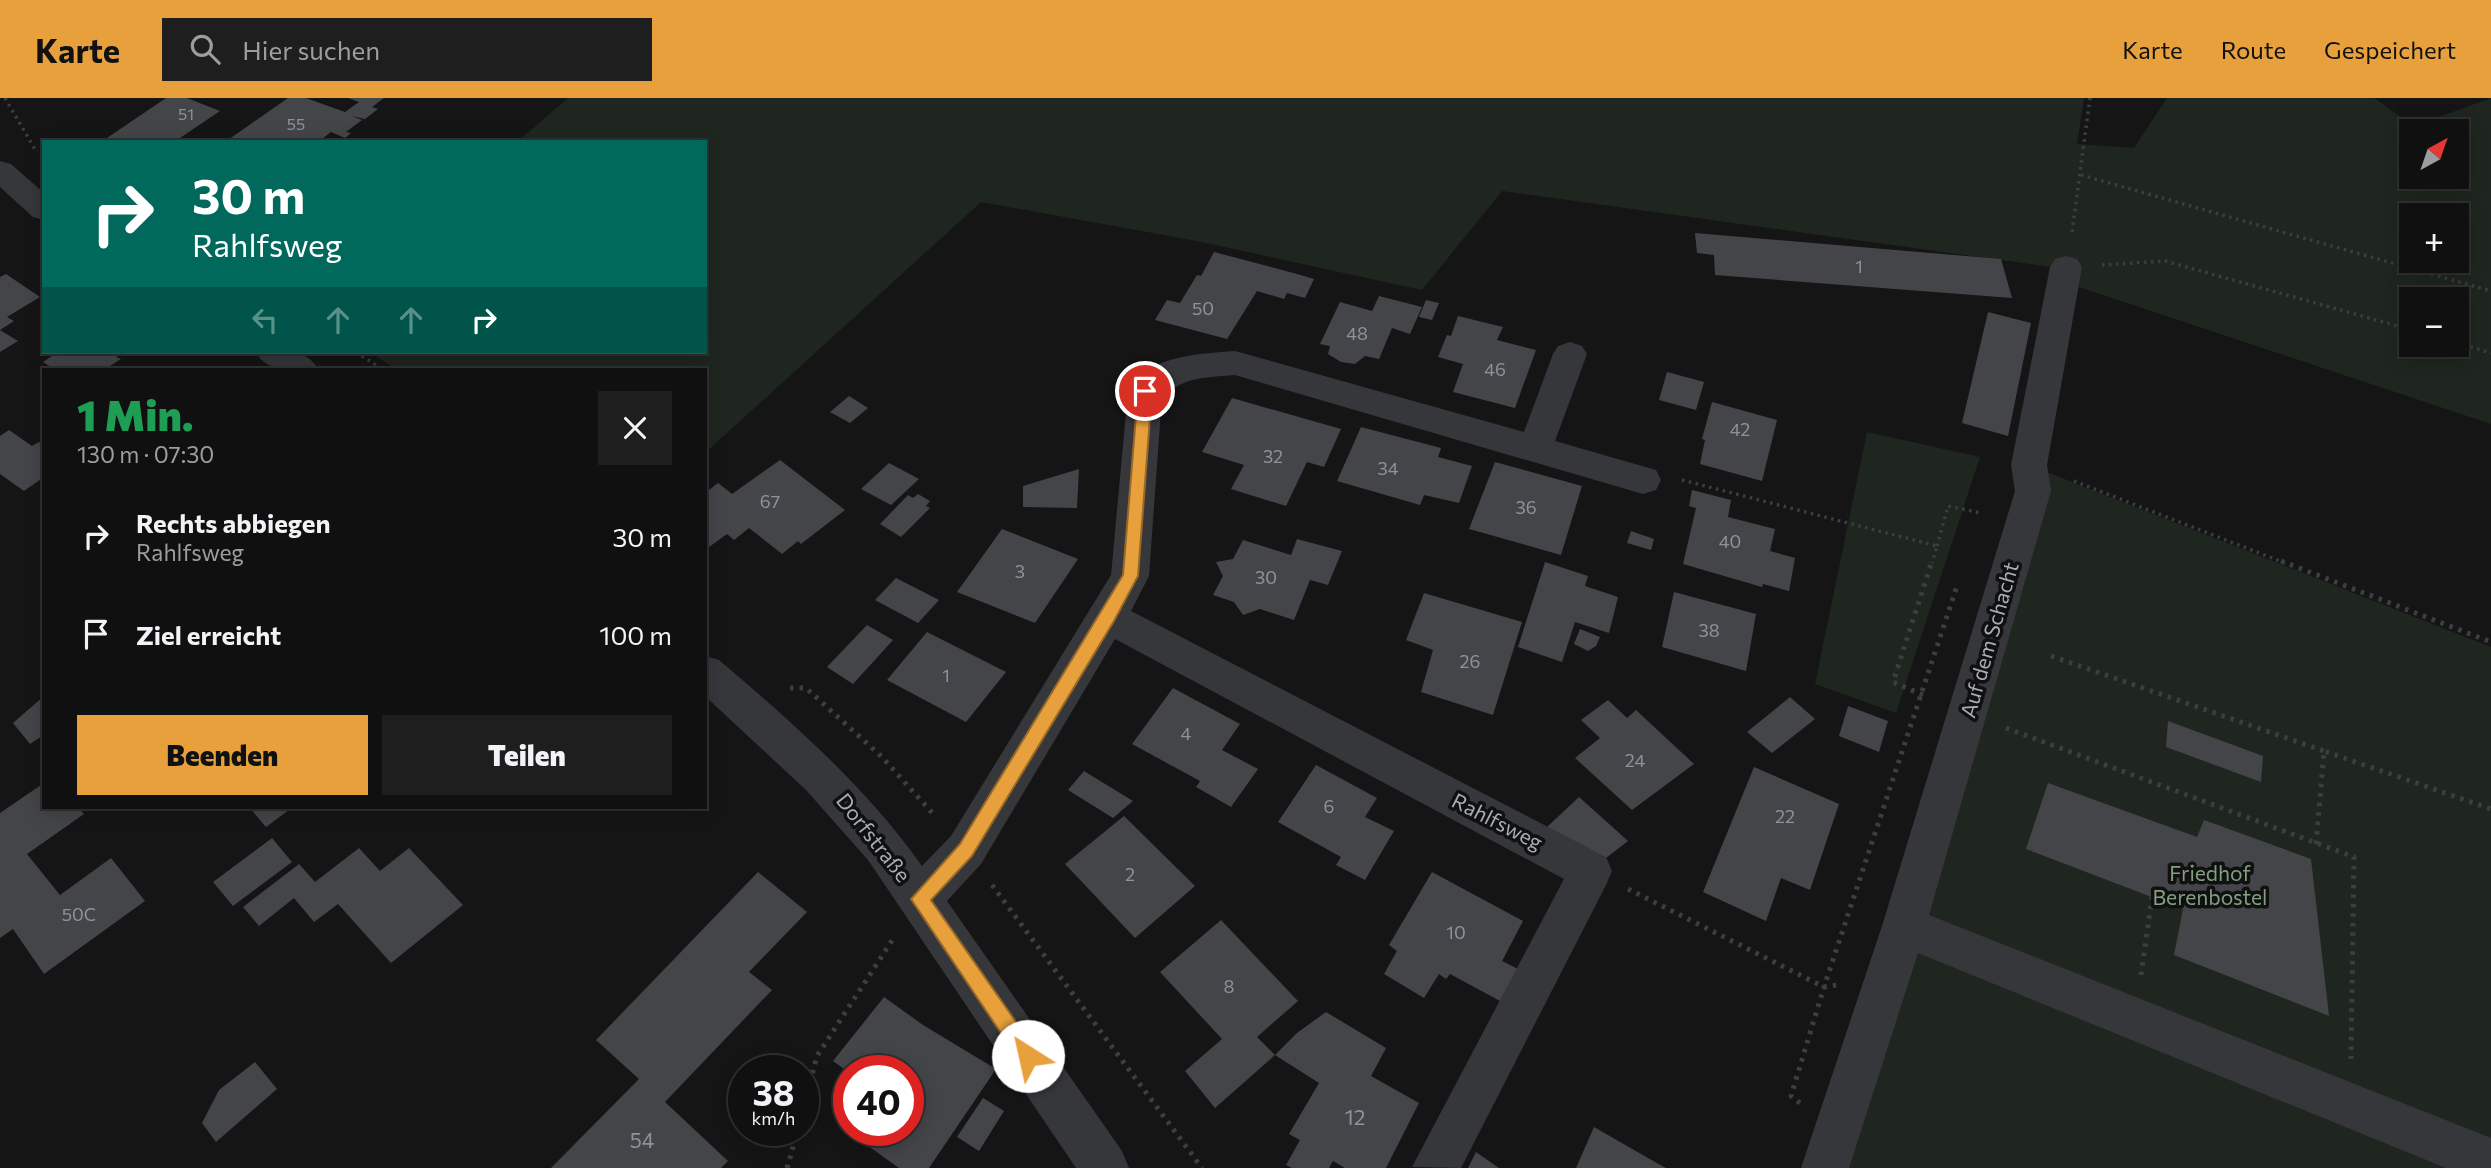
<!DOCTYPE html>
<html lang="de">
<meta charset="utf-8">
<style>
body{margin:0;font-family:Commissioner,sans-serif;background:#1e1e1e;color:#f1f3f6;height:100vh;display:flex;flex-direction:column;font-size:26px;white-space:nowrap}
*{box-sizing:border-box;margin:0}
p{font-size:23px;color:#9c9d9f}
.icon{flex:none;width:38px;height:38px;fill:none;stroke:currentColor;stroke-width:2;stroke-linecap:round;stroke-linejoin:round}
.map{position:relative;flex:1;overflow:hidden}
.side{position:absolute;left:42px;top:270px;width:665px;height:441px;display:flex;flex-direction:column;background:#101010;border-radius:0px;box-shadow:0 4px 18px #0003,0 0 0 2px #303030}
.side>*{flex:none}
.guide{position:absolute;left:42px;top:42px;width:665px;height:214px;border-radius:0px;box-shadow:0 4px 18px #0003,0 0 0 2px #303030;background:#00695c;color:#fff;overflow:hidden}
.needle{width:46px;rotate:40deg}
.buttons{position:absolute;left:2399px;top:21px;display:grid;gap:14px}
.buttons a{display:grid;place-items:center;width:70px;height:70px;border-radius:0px;background:#101010;box-shadow:0 4px 18px #0003,0 0 0 2px #303030;font-size:35px}
.speed{position:absolute;left:728px;top:957px;display:flex;gap:14px;font-size:35px;font-weight:700;text-align:center}
.speed>*{display:grid;place-content:center;width:91px;height:91px;border-radius:50%;background:#101010;box-shadow:0 4px 18px #0003,0 0 0 2px #303030;line-height:1}
.speed small{font-size:18px;font-weight:400}
.speed .limit{border:10px solid #d22;background:#fff;color:#111}
.pin{position:absolute;display:grid;place-items:center;width:60px;height:60px;color:#fff;margin:-30px;border:4px solid #fff;border-radius:50%;box-shadow:0 2px 7px #0007}
.me{position:absolute;width:77px;margin:-38px;rotate:325deg;stroke-linejoin:round;filter:drop-shadow(0 0 5px #0008)}
.turn{display:flex;align-items:center;gap:24px;height:147px;padding:0 35px;font-size:32px}
.turn .icon{width:91px;height:91px;stroke-width:2.5}
.turn b{display:block;font-size:49px;line-height:60px}
.lanes{display:flex;align-items:center;height:66px;padding:0 35px;background:#0003;justify-content:center;gap:35px;direction:ltr}
.lanes .off{opacity:.35}
.round{display:grid;place-items:center;flex:none;width:74px;height:74px;border-radius:0px;background:#1e1e1e}
.summary{display:flex;align-items:center;justify-content:space-between;height:119px;padding:0 35px}
h1{font-size:42px;font-weight:800;line-height:52px;color:#1e9e55}
.action{display:flex;gap:14px;margin-top:auto;padding:14px 35px}
.action a{flex:1;height:80px;border-radius:0px;background:#e8a03c;color:#111;font-size:28px;font-weight:800;line-height:80px;text-align:center}
.action a+a{background:#1e1e1e;color:#f1f3f6}
ul{padding:0;list-style:none}
li{display:flex;align-items:center;gap:21px;height:98px;padding:0 35px}
li div{flex:1}
li b{display:block;font-size:26px}
li em{font-style:normal}
header{display:flex;align-items:center;gap:42px;box-sizing:border-box;height:98px;padding:0 35px;background:#e8a03c;color:#111}
header strong{font-size:33px}
nav{display:flex;gap:38px;margin-inline-start:auto;font-size:24px}
.search{width:490px;height:63px;background:#1e1e1e;display:flex;align-items:center;gap:18px;box-sizing:border-box;padding:0 24px;border-radius:0px;color:#9c9d9f;font-size:26px}
.map>svg:first-child{display:block}
</style>
<header>
<strong>Karte</strong>
<div class="search"><svg class="icon" aria-label="search" viewBox="0 0 24 24"><circle cx="10" cy="10" r="6"/><path d="M15 15l6 6"/></svg>Hier suchen</div>
<nav><a>Karte</a><a>Route</a><a>Gespeichert</a></nav>
</header>
<div class="map">
<svg width="2491" height="1070" viewBox="0 0 2491 1070">
<rect width="100%" height="100%" fill="#151516"/>
<path fill="#1f261f" fill-rule="evenodd" d="M568,0h1516l-7,46 57,4 33,-50h207l40,28 77,-28v326l-430,-143 12,-11 -571,-79 -80,99 -225,-49 -216,-39 -276,251v-84h-309l-26,-17h335v-210h-188zM2412,33h45v46h-45zM2412,117h45v46h-45zM2412,201h45v46h-45z
M1867,334l113,25 -84,256 -81,-29z
M2029,367l462,182v521h-666z"/>
<path fill="#444549" d="M166,0h21l33,13 -46,31h-73z
M288,0h18l39,14 14,-10 -11,-4h36l-12,9 6,2 -13,10 -13,-3 10,4 -16,12 5,1 -6,5 -14,-6 -13,10h-93z
M1695,135l306,26 11,39 -297,-23 -1,-20 -17,-2z
M1214,154l83,22 17,5 -9,19 -18,-5 -3,6 -27,-8 -30,48 -72,-19 12,-20 13,3 17,-28 4,1z
M6,176l34,23 -33,20 7,4 -14,9 18,11 -18,11v-75z
M1379,198l43,11 -12,27 -18,-6 -13,31 -14,-3 -10,8 -14,-2 -13,-8 2,-8 -10,-2 20,-42 32,9z
M1426,202l13,3 -7,17 -13,-3z
M1988,214l43,11 -23,113 -46,-13z
M1458,218l45,11 -6,13 39,10 -21,58 -62,-16 10,-28 -25,-7 9,-22 4,1z
M58,254h66l-8,5 5,2 -16,10h-51l-11,-7z
M1667,274l37,10 -8,28 -37,-10z
M849,298l19,12 -18,15 -20,-11z
M1232,300l109,31 -17,38 -17,-5 -21,44 -55,-17 13,-24 -42,-13z
M1712,304l65,18 -15,61 -62,-17 5,-24 -3,-1z
M1361,329l80,21 -3,9 34,9 -13,37 -35,-8 -4,10 -83,-24z
M9,332l23,16 7,-4 5,3v32l-20,14 -24,-17v-38z
M780,362l65,50 -44,34 -3,-3 -16,13 -33,-26 -15,12 -7,-6 -22,16v-57l13,-10 14,11z
M1495,364l87,24 -21,69 -92,-26z
M889,365l30,16 -28,26 -30,-16z
M1079,371l-2,39 -54,-1v-21z
M1692,392l39,10 -3,17 47,12 -5,22 25,7 -6,33 -26,-7 -1,3 -79,-23 13,-56 -7,-2z
M918,396l12,7 -4,5 4,2 -29,29 -21,-13 28,-29 5,3z
M1002,431l76,30 -43,64 -78,-31z
M1631,433l23,8 -3,11 -24,-7z
M1297,441l45,12 -14,34 -18,-5 -16,40 -34,-11 -17,6 -9,-13 -21,-7 10,-19 -7,-14 17,-3 10,-19 48,15z
M1545,464l43,14 -3,10 33,11 -9,36 -34,-11 -13,40 -44,-15z
M896,480l43,22 -21,23 -43,-23z
M1674,494l82,22 -10,57 -84,-24z
M1424,495l98,29 -29,93 -72,-23 12,-42 -27,-10z
M867,527l26,15 -40,44 -26,-17z
M1580,531l20,8 -4,9 -8,5 -14,-7z
M927,534l79,40 -40,50 -79,-42z
M1173,590l67,36 -18,26 36,19 -27,38 -35,-20 4,-6 -68,-37z
M44,598v39l-14,9 -17,-21z
M1790,599l25,22 -43,34 -25,-21z
M1608,602l19,18 9,-8 58,54 -62,46 -57,-52 25,-20 -19,-18z
M1848,608l40,15 -9,31 -40,-16z
M2168,623l95,35 -2,26 -95,-35z
M1316,667l61,33 -12,19 29,14 -29,49 -29,-15 5,-8 -63,-35z
M1754,669l85,37 -29,86 -29,-12 -15,43 -63,-29z
M1084,673l49,30 -20,17 -45,-28z
M44,685v24h34l6,7 -57,40 33,41 51,-37 34,43 -101,73 -31,-45 -13,9v-125z
M2048,685l149,54 7,-17 107,39 18,157 -155,-61 9,-46 -157,-60z
M1579,699l49,44 -22,17 -59,-31z
M249,709h44l-27,20z
M1124,718l71,70 -60,52 -70,-74z
M272,740l20,24 -59,44 -20,-24z
M359,750l21,23 29,-23 54,57 -72,58 -53,-59 -24,18 -20,-24 -35,28 -16,-19 56,-43 16,18z
M758,774l49,40 -58,60 23,18 -107,112 63,59 -7,7h-170l88,-89 -43,-39z
M1432,774l91,49 -21,40 16,8 -18,32 -50,-27 -4,5 -7,-5 -15,24 -40,-24 13,-23 -8,-6z
M1221,822l77,81 -41,36 18,18 -60,53 -30,-37 37,-32 -62,-67z
M884,899l39,28 73,44 -67,99h-30l-53,-38h62v-59h-61l-14,-10z
M1326,914l60,36 -15,28 48,27 -33,65h-41l-12,-7 -4,7h-37l-6,-3 14,-25 -11,-6 30,-51 -44,-28 22,-22z
M255,964l22,27 -61,53 -14,-19 17,-33z
M983,1000l21,13 -25,40 -22,-14z
M1594,1029l61,35 11,6h-90z
M1476,1054l23,16h-31z"/>
<g fill="none" stroke-linecap="round" stroke-linejoin="round">
<path stroke="#3c3e42" stroke-width="3.5" stroke-dasharray="2.5 4.5" stroke-linecap="butt" d="M5,0l31,53
M2081,77l410,116
M2072,134l18,-134
M2102,167l63,-4 247,69
M2457,245l34,10
M356,254l26,17
M1682,382l255,66 -5,17
M2074,383l211,82
M1937,448l11,-40 33,7"/>
<path stroke="#3c3e42" stroke-width="5" stroke-dasharray="3.5 6" stroke-linecap="butt" d="M2281,463l210,81
M2051,558l273,95
M790,590h16l76,69 53,59
M1923,597l-30,-13 39,-121
M2006,630l348,129 -3,202
M2316,746l8,-93 167,58
M992,787l210,283
M1628,791l196,98 13,-2
M2141,877l11,-78
M1800,1005l-9,-7 33,-109 133,-401
M803,1012l14,-54 76,-117
M787,1070l11,-38"/>
<path fill="#36373b" fill-rule="evenodd" d="M0,63l11,3 33,29v27l-11,-3 -33,-30z
M2066,158l11,3 5,8 -35,198 4,26 -122,424 562,223v30h-45l-528,-215 -69,215h-48l81,-242 133,-435 -4,-26 39,-198 5,-8z
M1570,244l12,4 5,8 -32,87 101,29 5,10 -5,10 -13,4 -408,-119c-33,3 -46,1 -73,21l-13,180 -18,35 475,246 6,14 -6,14 -145,283 -49,-1 152,-288 -449,-240 -134,225 -34,37 175,250 7,17h-53l-208,-308 -62,-70 -101,-94v-40l14,4c74,63 147,127 203,206l29,-30 160,-261 17,-184c20,-36 70,-37 107,-40l289,81 29,-78 5,-8z
M256,254c22,0 49,-6 62,17 -22,1 -51,5 -62,-17z"/>
</g>
<path fill="#e8a03c" stroke="#976827" stroke-width="2" d="M1145,288l7,5 -14,185 -24,45 -142,235 -41,44 104,149 3,7 -3,7 -7,3 -7,-3 -110,-164 49,-55 163,-269 15,-184z"/>
<g text-anchor="middle" stroke-width="7" stroke-linejoin="round" paint-order="stroke">
<g font-size="16" fill="#8e939b">
<text x="186" y="22">51</text>
<text x="296" y="32">55</text>
</g>
<g font-size="18" fill="#8e939b">
<text x="1859" y="175">1</text>
<text x="1203" y="217">50</text>
<text x="1357" y="242">48</text>
<text x="1495" y="278">46</text>
<text x="1740" y="338">42</text>
<text x="1273" y="365">32</text>
<text x="1388" y="377">34</text>
<text x="770" y="410">67</text>
<text x="1526" y="416">36</text>
<text x="1730" y="450">40</text>
<text x="1020" y="480">3</text>
<text x="1266" y="486">30</text>
<text x="1709" y="539">38</text>
<text x="1470" y="570">26</text>
<text x="946" y="584">1</text>
<text x="1186" y="642">4</text>
<text x="1635" y="669">24</text>
<text x="1329" y="715">6</text>
<text x="1785" y="725">22</text>
<text x="1130" y="783">2</text>
<text x="79" y="823">50C</text>
<text x="1456" y="841">10</text>
<text x="1229" y="895">8</text>
</g>
<g font-size="21" fill="#a7adb6" stroke="#101011">
<text transform="translate(1990 542) rotate(-74)" y="7">Auf dem Schacht</text>
<text transform="translate(1497 724) rotate(27)" y="7">Rahlfsweg</text>
<text transform="translate(873 740) rotate(52)" y="7">Dorfstraße</text>
</g>
<g font-size="21" fill="#80a07f" stroke="#101011">
<text x="2210" y="783">Friedhof<tspan x="2210" dy="24">Berenbostel</tspan></text>
</g>
<g font-size="21" fill="#8e939b">
<text x="1355" y="1027">12</text>
<text x="642" y="1050">54</text>
</g>
</g>
</svg>
<div class="buttons">
<a><svg class="needle" viewBox="-14 -14 28 28"><path d="M0-13l5 13h-10z" fill="#e53935"/><path d="M0 13l5-13h-10z" fill="#9c9d9f"/></svg></a>
<a>+</a>
<a>−</a>
</div>
<div class="speed"><div>38<small>km/h</small></div><div class="limit">40</div></div>
<div class="pin" style="left:1145px;top:293px;background:#d93025"><svg class="icon" aria-label="arrive" viewBox="0 0 24 24"><path d="M6 21V4h12l-3 4 3 4H6"/></svg></div>
<svg class="me" style="left:1028px;top:958px" viewBox="-20 -20 40 40"><circle r="19" fill="#fff"/><path d="M0-13L10 11 0 6-10 11z" fill="#e8a03c"/></svg>
<div class="guide">
<div class="turn"><svg class="icon" aria-label="right" viewBox="0 0 24 24"><path d="M7 20v-9h11M14 6l5 5-5 5"/></svg><div><b>30 m</b>Rahlfsweg</div></div>
<div class="lanes"><svg class="icon off" aria-label="left" viewBox="0 0 24 24"><path d="M17 20v-9H6M10 6l-5 5 5 5"/></svg><svg class="icon off" aria-label="ahead" viewBox="0 0 24 24"><path d="M12 20V5M6 11l6-6 6 6"/></svg><svg class="icon off" aria-label="ahead" viewBox="0 0 24 24"><path d="M12 20V5M6 11l6-6 6 6"/></svg><svg class="icon" aria-label="right" viewBox="0 0 24 24"><path d="M7 20v-9h11M14 6l5 5-5 5"/></svg></div>
</div>
<section class="side">
<div class="summary"><div><h1>1 Min.</h1><p>130 m · 07:30</p></div><a class="round"><svg class="icon" aria-label="close" viewBox="0 0 24 24"><path d="M6 6l12 12M18 6L6 18"/></svg></a></div>
<ul>
<li><svg class="icon" aria-label="right" viewBox="0 0 24 24"><path d="M7 20v-9h11M14 6l5 5-5 5"/></svg><div><b>Rechts abbiegen</b><p>Rahlfsweg</p></div><em>30 m</em></li>
<li><svg class="icon" aria-label="arrive" viewBox="0 0 24 24"><path d="M6 21V4h12l-3 4 3 4H6"/></svg><div><b>Ziel erreicht</b></div><em>100 m</em></li>
</ul>
<div class="action"><a>Beenden</a><a>Teilen</a></div>
</section>
</div>
